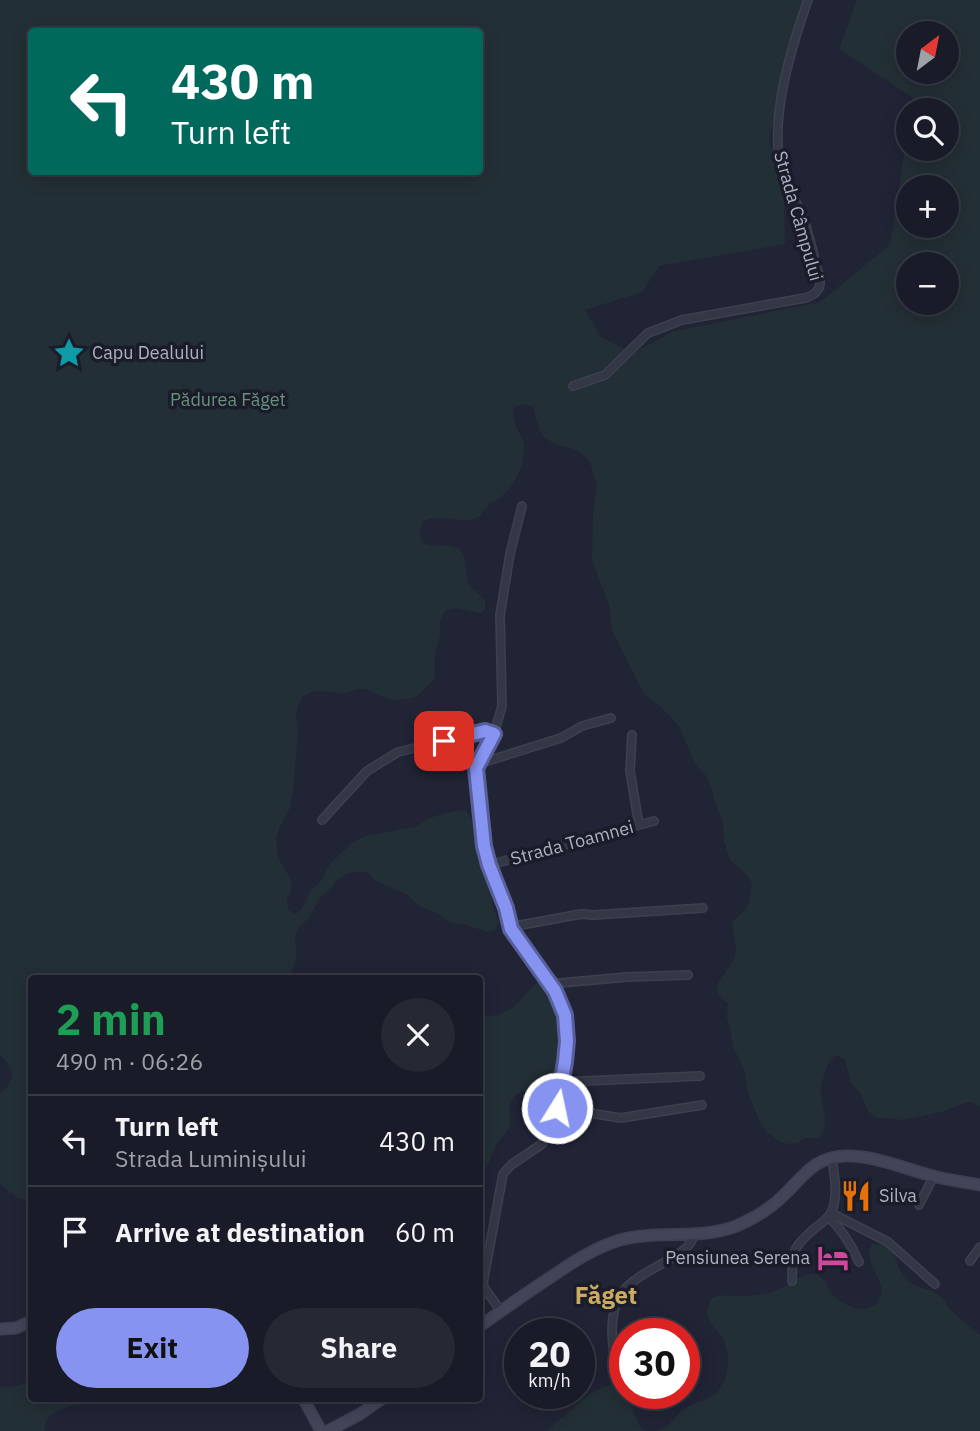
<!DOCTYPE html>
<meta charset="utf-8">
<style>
body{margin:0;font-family:"IBM Plex Sans",sans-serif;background:#262834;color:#f1f3f6;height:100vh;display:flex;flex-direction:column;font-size:26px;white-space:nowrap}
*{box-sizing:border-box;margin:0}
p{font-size:23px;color:#9fa1a8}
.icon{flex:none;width:38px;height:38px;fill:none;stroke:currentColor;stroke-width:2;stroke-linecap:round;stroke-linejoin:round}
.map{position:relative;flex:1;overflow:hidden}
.side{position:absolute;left:28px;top:975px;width:455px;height:427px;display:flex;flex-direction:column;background:#191b28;border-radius:7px;box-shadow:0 4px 18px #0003,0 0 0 2px #373945}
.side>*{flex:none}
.guide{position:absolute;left:28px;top:28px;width:455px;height:147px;border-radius:7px;box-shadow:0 4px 18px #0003,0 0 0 2px #373945;background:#00695c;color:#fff;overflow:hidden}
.needle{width:46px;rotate:32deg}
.fabs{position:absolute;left:896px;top:21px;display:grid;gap:14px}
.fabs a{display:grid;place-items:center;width:63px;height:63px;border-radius:50%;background:#191b28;box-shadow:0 4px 18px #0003,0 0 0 2px #373945;font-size:35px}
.speed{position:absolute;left:504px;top:1318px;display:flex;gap:14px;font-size:35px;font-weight:700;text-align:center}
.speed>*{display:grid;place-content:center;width:91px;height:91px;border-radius:50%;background:#191b28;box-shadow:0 4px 18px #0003,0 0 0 2px #373945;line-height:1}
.speed small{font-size:18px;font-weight:400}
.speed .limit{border:10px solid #d22;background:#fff;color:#111}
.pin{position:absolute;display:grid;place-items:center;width:60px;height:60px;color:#fff;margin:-30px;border-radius:14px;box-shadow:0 4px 10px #0006}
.me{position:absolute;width:77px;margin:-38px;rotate:10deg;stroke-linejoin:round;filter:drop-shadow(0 0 5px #0008)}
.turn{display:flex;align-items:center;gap:24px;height:147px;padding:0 28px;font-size:32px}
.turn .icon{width:91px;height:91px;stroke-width:2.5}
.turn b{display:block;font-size:49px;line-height:60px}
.round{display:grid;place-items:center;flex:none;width:74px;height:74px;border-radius:37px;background:#262834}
.head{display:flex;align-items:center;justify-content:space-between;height:119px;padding:0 28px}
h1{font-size:42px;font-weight:700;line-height:52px;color:#1e9e55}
.action{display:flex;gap:14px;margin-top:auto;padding:14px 28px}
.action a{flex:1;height:80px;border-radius:42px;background:#8693f0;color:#111;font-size:28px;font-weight:700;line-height:80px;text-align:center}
.action a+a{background:#262834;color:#f1f3f6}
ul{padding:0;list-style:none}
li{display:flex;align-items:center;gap:21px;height:91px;padding:0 28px;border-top:2px solid #373945}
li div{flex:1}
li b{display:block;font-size:26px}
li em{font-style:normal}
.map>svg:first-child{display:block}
</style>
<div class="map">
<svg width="980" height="1431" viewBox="0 0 980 1431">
<rect width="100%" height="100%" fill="#212435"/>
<path fill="#232f36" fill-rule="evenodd" d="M0,0h804l-35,139 15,49 1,56 -126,22 -17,26 -57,18 16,27 31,16 43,-22 145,-29 70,-57 18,-115v19h39v-39h-36l2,-12 -74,-49 18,-49h123v1108l-8,-6h-5l-26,10 -38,8 -28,-3 -7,-6 -8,-18 -9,-10 -6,-23 -8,-5c-8,4 -9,9 -12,18 -2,7 -5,13 -4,22 2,15 9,29 -2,43h-14l-7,5 -10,1 -8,-2 -15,-12 -5,-8 -13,-31 -2,-19 -12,-26 -3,-19 -3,-9 1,-14 -10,-10 -1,-9 18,-28 1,-9 -4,-23 2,-5 10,-9 5,-8 3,-19 -4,-8 -18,-16 -6,-19 -1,-18 -9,-23 -3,-14 -4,-9 -13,-15 -15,-36 -19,-20 -16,-12 -32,-64 -3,-25 -17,-45 1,-48 4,-27 -7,-23 -10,-10 -9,-4 -14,-3 -12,-7 -6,-8 -6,-23c-5,-2 -10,-4 -16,-1 -11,7 5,29 7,39 0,7 -1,15 -3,22 -7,18 -13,26 -29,36 -12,7 -9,17 -26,17 -15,1 -29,-5 -43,1 -4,10 -5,18 4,24l24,1 9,3 4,8 4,27 17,16v9l-3,3 -3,1 -24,-5 -9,2 -3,3 -3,9v14l-5,17v24l-2,4 -17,16 -8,2 -15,1 -13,-4 -13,-7h-9l-14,5 -23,-3 -10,1 -8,5 -5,8 -2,9 2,19 -5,59 -4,18 -9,16 -4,13 2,19 12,20 2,9 -5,13 1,10 8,4 6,-6 9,-18 10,-9 9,-17 22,-21 13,-7 53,-10c12,-11 28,-13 44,-16l4,1 8,12 7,33 7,22 6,32 5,12 -3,8 -9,2 -23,-8 -14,-1 -11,-9 -18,-7 -15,-13 -30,-13 -7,-7 -4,-2h-10l-9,2 -8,5 -8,10 -10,9 -12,21 -10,9 -3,9 1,14v9l-7,18h-257l-1,224 -13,-4 -18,-14v-91c17,-11 14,-26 0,-38zM32,32h448v140h-448zM908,33h39v39h-39zM908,187h39v39h-39zM908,264h39v39h-39z
M537,983l8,1 8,12v9l5,18 2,36 -3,23c-11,13 -32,2 -44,16 -7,8 -2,17 -3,26 -1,8 -8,12 -12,18 -8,12 -7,24 -18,33v-160c15,3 30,-3 41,-15 6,-6 8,-12 16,-17z
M872,1244c29,-1 20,22 35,36 9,9 24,8 34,17 4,3 6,9 10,13 9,9 19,17 29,25v96h-323c17,-7 16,-15 29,-23 10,-7 21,-7 30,-15 13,-11 15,-36 8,-52 -7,-16 -26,-21 -12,-43 9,-4 16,-2 26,-2 12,0 26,-1 37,-5 14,-4 29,-23 44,-15 7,4 8,12 13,18 10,12 36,23 47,6 11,-18 -18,-37 -7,-56z
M31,1380l1,18h52c-14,15 -37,6 -40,33h-44v-45c12,4 21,-2 31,-6z
M612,1385c27,5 15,34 34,46h-98c6,-8 14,-13 21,-19 12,-12 26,-24 43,-27z"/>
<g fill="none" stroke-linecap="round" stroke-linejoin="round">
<defs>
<path id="street" d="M573,386l32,-11 43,-42 34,-13 123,-22c10,-3 16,-8 15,-19 -6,-21 -10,-42 -17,-62 -6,-15 -16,-28 -21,-44 -14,-51 9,-125 26,-173
M632,735l-2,36 9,54
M478,764l83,-26 21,-12 29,-8
M322,820l45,-49 31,-19 87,-21 9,3
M489,865l165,-44
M510,927l71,-13 12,1 110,-7
M549,984l78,-7 61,-2
M561,1082l139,-6
M557,1108l64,10 81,-13
M919,1205l15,-29
M831,1213l57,29 47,42
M829,1217c14,14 22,27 30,45
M970,1261l10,-14
M792,1281c1,-31 -1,-32 23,-53 6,-4 12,-9 16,-15 8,-17 3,-38 1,-55
M501,1311l-16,-22 -2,-6 20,-109 8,-9 31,-21 11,-16 12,-66 2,-22 -2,-25 -6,-16 -48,-70 -5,-21 -23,-62 -6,-59v-23l17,-30 8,-28 -2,-91 10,-61 12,-48
M618,1379c-5,-27 -14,-72 10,-93 12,-12 31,-20 46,-29 9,-6 18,-12 20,-23"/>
<path id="secondary" d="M480,1326c24,-17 49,-35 74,-51 20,-14 42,-28 66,-35 39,-11 88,2 125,-18 15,-7 28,-16 39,-27 20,-19 30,-38 61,-39 30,-1 60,13 88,20 15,4 31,6 47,9
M0,1329l16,-1 16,-7
M303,1398l18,33
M328,1431l32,-17 23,-16"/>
</defs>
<use href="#street" stroke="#3d404f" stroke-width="10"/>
<use href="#secondary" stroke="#3d404f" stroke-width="13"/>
<use href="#street" stroke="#343745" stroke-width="7"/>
<use href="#secondary" stroke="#424558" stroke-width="10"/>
</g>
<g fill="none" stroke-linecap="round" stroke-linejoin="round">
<defs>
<path id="route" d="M444,741l41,-10 9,3 -18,34 8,78 5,19 17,43 5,21 44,62 10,24 2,26 -2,21 -8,46"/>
</defs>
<use href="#route" stroke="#57609c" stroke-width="18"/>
<use href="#route" stroke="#8693f0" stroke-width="12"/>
</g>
<defs>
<symbol id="sight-bare" viewBox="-9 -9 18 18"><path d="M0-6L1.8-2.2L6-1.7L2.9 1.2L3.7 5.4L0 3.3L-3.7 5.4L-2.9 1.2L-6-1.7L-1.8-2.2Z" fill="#0f9aa8" stroke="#1a1c2a" stroke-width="2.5" paint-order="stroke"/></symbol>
<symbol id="restaurant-bare" viewBox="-9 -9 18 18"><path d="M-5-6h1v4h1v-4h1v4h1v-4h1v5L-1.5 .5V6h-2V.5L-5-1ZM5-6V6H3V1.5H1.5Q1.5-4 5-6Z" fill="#e8710a" stroke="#1a1c2a" stroke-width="2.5" paint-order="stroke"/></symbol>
<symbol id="hotel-bare" viewBox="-9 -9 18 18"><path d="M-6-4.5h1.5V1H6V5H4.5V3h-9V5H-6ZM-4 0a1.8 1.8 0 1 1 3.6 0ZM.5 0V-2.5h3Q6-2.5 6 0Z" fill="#d1479c" stroke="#1a1c2a" stroke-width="2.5" paint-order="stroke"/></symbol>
</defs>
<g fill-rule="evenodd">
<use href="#sight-bare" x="47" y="331" width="44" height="44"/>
<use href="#restaurant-bare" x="834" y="1174" width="44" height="44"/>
<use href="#hotel-bare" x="811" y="1236" width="44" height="44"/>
</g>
<g text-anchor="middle" stroke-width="7" stroke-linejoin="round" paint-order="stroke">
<g font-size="18" fill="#aeb1c2" stroke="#1a1c2a">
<text transform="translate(798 216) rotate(74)" y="6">Strada Câmpului</text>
<text transform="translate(572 843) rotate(-15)" y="6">Strada Toamnei</text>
</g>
<g font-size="18" fill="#aeb1c2" stroke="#1a1c2a" text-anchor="start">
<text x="92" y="359">Capu Dealului</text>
<text x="879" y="1202">Silva</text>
<text x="810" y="1264" text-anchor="end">Pensiunea Serena</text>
</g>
<g font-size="18" fill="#68917c" stroke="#1a1c2a">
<text x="228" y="406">Pădurea Făget</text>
</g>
<g font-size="24" font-weight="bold" fill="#cbaa61" stroke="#1a1c2a">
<text x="606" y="1304">Făget</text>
</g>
</g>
</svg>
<div class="fabs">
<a><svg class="needle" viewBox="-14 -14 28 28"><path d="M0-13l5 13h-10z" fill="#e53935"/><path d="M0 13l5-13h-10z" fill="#9fa1a8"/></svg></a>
<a><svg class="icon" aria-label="search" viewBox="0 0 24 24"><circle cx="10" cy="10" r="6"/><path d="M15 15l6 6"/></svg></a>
<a>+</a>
<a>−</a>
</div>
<div class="speed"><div>20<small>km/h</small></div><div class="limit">30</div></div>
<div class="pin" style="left:444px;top:741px;background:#d93025"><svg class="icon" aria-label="arrive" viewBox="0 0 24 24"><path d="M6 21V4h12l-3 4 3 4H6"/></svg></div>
<svg class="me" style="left:557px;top:1108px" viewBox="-20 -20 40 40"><circle r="17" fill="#8693f0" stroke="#fff" stroke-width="3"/><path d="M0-11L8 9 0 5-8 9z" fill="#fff"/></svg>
<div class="guide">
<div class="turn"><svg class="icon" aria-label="left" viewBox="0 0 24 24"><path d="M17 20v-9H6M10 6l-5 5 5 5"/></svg><div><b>430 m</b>Turn left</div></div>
</div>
<section class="side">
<div class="head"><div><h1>2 min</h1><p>490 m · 06:26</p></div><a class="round"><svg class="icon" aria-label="close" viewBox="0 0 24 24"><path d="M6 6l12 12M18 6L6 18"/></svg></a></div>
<ul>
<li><svg class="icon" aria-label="left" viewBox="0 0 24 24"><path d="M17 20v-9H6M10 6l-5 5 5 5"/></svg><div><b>Turn left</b><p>Strada Luminișului</p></div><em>430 m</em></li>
<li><svg class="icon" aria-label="arrive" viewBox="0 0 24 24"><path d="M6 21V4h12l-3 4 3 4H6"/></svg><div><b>Arrive at destination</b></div><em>60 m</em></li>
</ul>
<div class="action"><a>Exit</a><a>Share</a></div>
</section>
</div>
